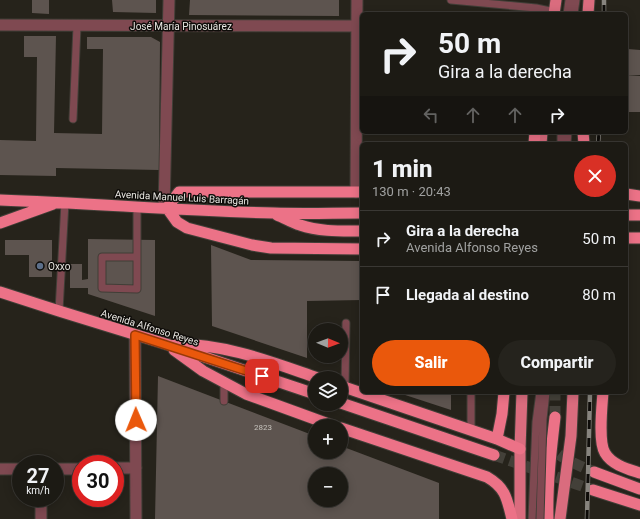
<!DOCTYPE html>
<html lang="es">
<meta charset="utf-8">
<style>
body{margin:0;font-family:Roboto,sans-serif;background:#25231d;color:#f1f3f6;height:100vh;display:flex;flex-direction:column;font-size:15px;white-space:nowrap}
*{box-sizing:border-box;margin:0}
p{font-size:13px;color:#a0a1a0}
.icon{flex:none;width:22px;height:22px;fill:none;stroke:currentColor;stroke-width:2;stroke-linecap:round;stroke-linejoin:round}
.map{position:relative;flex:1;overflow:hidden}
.side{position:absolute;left:360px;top:142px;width:268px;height:252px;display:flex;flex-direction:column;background:#1c1a14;border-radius:6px;box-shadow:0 2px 10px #0003,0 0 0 1px #3a3834}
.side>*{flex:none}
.top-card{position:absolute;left:360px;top:12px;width:268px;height:122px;border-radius:6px;box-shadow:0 2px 10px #0003,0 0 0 1px #3a3834;background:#1c1a14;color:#f1f3f6;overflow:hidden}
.needle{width:26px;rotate:91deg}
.fabs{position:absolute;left:308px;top:323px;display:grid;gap:8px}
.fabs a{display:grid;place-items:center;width:40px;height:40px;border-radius:50%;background:#1c1a14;box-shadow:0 2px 10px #0003,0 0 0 1px #3a3834;font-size:20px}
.speed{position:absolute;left:12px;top:455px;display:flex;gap:8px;font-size:20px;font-weight:700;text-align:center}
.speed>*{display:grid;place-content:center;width:52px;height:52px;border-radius:50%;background:#1c1a14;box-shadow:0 2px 10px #0003,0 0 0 1px #3a3834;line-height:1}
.speed small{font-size:10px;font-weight:400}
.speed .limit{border:6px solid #d22;background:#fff;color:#111}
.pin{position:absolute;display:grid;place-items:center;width:34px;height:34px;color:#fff;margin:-17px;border-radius:8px;box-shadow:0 2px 6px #0006}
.me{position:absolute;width:44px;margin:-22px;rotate:359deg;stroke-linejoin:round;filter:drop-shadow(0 0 3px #0008)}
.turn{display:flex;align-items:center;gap:14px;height:84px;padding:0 12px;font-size:18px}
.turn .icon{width:52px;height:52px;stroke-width:2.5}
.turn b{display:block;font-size:28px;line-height:34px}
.lanes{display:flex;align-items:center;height:38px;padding:0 12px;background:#0003;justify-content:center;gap:20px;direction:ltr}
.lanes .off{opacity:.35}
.round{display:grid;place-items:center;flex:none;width:42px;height:42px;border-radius:21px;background:#25231d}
.headline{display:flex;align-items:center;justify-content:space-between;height:68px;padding:0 12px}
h1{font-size:24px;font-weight:800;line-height:30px}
.cta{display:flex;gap:8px;margin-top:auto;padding:8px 12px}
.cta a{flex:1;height:46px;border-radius:24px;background:#ea580c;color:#fff;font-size:16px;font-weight:800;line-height:46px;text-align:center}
.cta a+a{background:#25231d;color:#f1f3f6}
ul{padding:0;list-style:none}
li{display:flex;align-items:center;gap:12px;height:56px;padding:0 12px;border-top:1px solid #3a3834}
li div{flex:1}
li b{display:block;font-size:15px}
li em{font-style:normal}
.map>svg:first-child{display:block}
</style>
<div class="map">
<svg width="640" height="519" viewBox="0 0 640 519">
<rect width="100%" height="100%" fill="#26231b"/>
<path fill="#5d544f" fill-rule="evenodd" d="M32,0h17v14l-17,-1z
M112,0h44v13l-43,-1z
M190,0h149v16l-150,-1z
M24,36h32l-2,97 48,1 1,-85h-16v-12h64l9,5 -1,128 -103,-2v8l-56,-1v-35l36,1 1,-84h-13z
M628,49l12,1v25h-13z
M626,75l14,1v36h-14z
M88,239l67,1v76l-67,-22v-6h-18v-24h12v16l6,-1z
M5,240h47v37h-23v-22h-24z
M211,245l40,15 111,1v39l-55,1v57l-95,-32z
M158,376l157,60v16h26v-6l98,37v36h-284zM315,474h26v26h-26z
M396,392h55v18z"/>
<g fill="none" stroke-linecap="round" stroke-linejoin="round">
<path stroke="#434039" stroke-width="11" stroke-dasharray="11 5.5" stroke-linecap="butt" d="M555,417v-25
M542,427c3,27 30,35 52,45
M494,455l99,35"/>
<defs>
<path id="service" d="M451,0l85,8 19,4
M567,14l2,-14
M574,14l2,-14
M73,119l4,-93
M561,144v-12
M567,144l1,-12
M137,257h-35v31l35,1v-82
M59,311l6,-109
M345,387l1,-64
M224,401v-18
M471,431v-39"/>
<path id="minor" d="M0,25l362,1
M356,192l1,-192
M164,208l5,-208
M135,335l1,184
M115,468h21
M0,469h21
M55,469h26
M41,498v21"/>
<path id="primary" d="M554,14l2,-14
M588,14l1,-14
M541,144l1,-12
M520,519v-70l2,-57
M560,519l11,-83 2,-44"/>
<path id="trunk" d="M583,132l1,12
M534,144l1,-12
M362,192h-183l-12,16 10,14 10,6 65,17 19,3 91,1
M626,194l14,2
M0,200c91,3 182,11 274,13 29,1 59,0 88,0
M277,215c8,3 15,8 23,10 20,7 42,6 62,6
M626,215h14
M0,223l53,-19
M626,238h14
M0,292l59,19 107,33 149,50
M176,344c50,0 95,18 142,34
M174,350l29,21 43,23 88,32
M341,386l156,53 23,10
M603,392c-1,14 -5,50 2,61 7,12 23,16 35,20
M341,403l153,52
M341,428l146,49c19,11 20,22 25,42
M497,439l5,-25 2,-22
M594,472l46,17
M593,490l47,15
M548,519c-1,-34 3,-68 7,-102"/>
</defs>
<use href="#service" stroke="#413e37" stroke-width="9"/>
<use href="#minor" stroke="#413e37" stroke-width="13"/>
<use href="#primary" stroke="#413e37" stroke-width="13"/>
<use href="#trunk" stroke="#413e37" stroke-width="13"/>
<use href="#service" stroke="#7f4951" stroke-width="7"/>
<use href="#minor" stroke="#7f4951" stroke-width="11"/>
<use href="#primary" stroke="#da6c7e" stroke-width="11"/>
<use href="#trunk" stroke="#ec7287" stroke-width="11"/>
<defs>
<path id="rail" d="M604,14v-14
M598,144l1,-12
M587,519l3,-127"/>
</defs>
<use href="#rail" stroke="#87847e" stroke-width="4.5"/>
<use href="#rail" stroke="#0e0c09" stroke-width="3" stroke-dasharray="9" stroke-linecap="butt"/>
<defs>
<path id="service-bridge" d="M532,519l4,-97 4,-30
M540,519l3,-100 3,-27"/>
</defs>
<use href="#service-bridge" stroke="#413e37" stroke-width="9" stroke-linecap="butt"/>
<use href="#service-bridge" stroke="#7f4951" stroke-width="7"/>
</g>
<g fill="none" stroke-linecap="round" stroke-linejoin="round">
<defs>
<path id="route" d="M136,420l-1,-85 127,41"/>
</defs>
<use href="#route" stroke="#983908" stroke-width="10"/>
<use href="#route" stroke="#ea580c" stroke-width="7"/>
</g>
<circle fill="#5c6f8a" stroke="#0e0c09" stroke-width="1.5" cx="40" cy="266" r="4"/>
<g text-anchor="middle" stroke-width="3" stroke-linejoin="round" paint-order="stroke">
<g font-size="8" fill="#c5c2bc">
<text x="263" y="430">2823</text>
</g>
<g font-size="10" fill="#e8e6e1" stroke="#0e0c09">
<text x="181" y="30">José María Pinosuárez</text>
<text transform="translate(182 197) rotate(3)" y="4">Avenida Manuel Luis Barragán</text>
<text transform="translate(150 327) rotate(17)" y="4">Avenida Alfonso Reyes</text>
</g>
<g font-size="10" fill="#e8e6e1" stroke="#0e0c09" text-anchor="start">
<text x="48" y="270">Oxxo</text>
</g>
</g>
</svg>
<div class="fabs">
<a><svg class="needle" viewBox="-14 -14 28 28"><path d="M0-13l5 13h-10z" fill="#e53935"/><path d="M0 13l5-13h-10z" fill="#a0a1a0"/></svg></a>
<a><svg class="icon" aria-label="layers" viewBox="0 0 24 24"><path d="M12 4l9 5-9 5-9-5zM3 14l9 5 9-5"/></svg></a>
<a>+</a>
<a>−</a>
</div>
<div class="speed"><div>27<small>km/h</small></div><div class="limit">30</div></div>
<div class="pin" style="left:262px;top:376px;background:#d93025"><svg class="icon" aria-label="arrive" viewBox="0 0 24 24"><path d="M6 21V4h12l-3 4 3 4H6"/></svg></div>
<svg class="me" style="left:136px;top:420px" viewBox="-20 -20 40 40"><circle r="19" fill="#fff"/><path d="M0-13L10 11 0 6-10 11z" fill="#ea580c"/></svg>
<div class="top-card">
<div class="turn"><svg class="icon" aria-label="right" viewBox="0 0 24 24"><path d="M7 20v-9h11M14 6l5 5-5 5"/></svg><div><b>50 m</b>Gira a la derecha</div></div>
<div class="lanes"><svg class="icon off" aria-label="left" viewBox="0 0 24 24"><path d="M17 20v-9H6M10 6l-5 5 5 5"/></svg><svg class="icon off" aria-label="ahead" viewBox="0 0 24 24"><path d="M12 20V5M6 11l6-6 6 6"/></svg><svg class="icon off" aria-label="ahead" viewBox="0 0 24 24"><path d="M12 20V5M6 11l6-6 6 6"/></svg><svg class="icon" aria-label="right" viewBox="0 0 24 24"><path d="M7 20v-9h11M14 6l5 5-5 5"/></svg></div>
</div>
<section class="side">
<div class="headline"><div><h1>1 min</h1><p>130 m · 20:43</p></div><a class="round" style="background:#d93025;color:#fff"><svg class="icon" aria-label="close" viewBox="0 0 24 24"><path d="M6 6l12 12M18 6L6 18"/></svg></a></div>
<ul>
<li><svg class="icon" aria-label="right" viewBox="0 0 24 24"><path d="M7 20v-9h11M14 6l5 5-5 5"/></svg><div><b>Gira a la derecha</b><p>Avenida Alfonso Reyes</p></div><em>50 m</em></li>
<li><svg class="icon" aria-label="arrive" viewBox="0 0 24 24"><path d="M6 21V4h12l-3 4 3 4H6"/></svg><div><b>Llegada al destino</b></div><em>80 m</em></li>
</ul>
<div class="cta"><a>Salir</a><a>Compartir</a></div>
</section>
</div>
